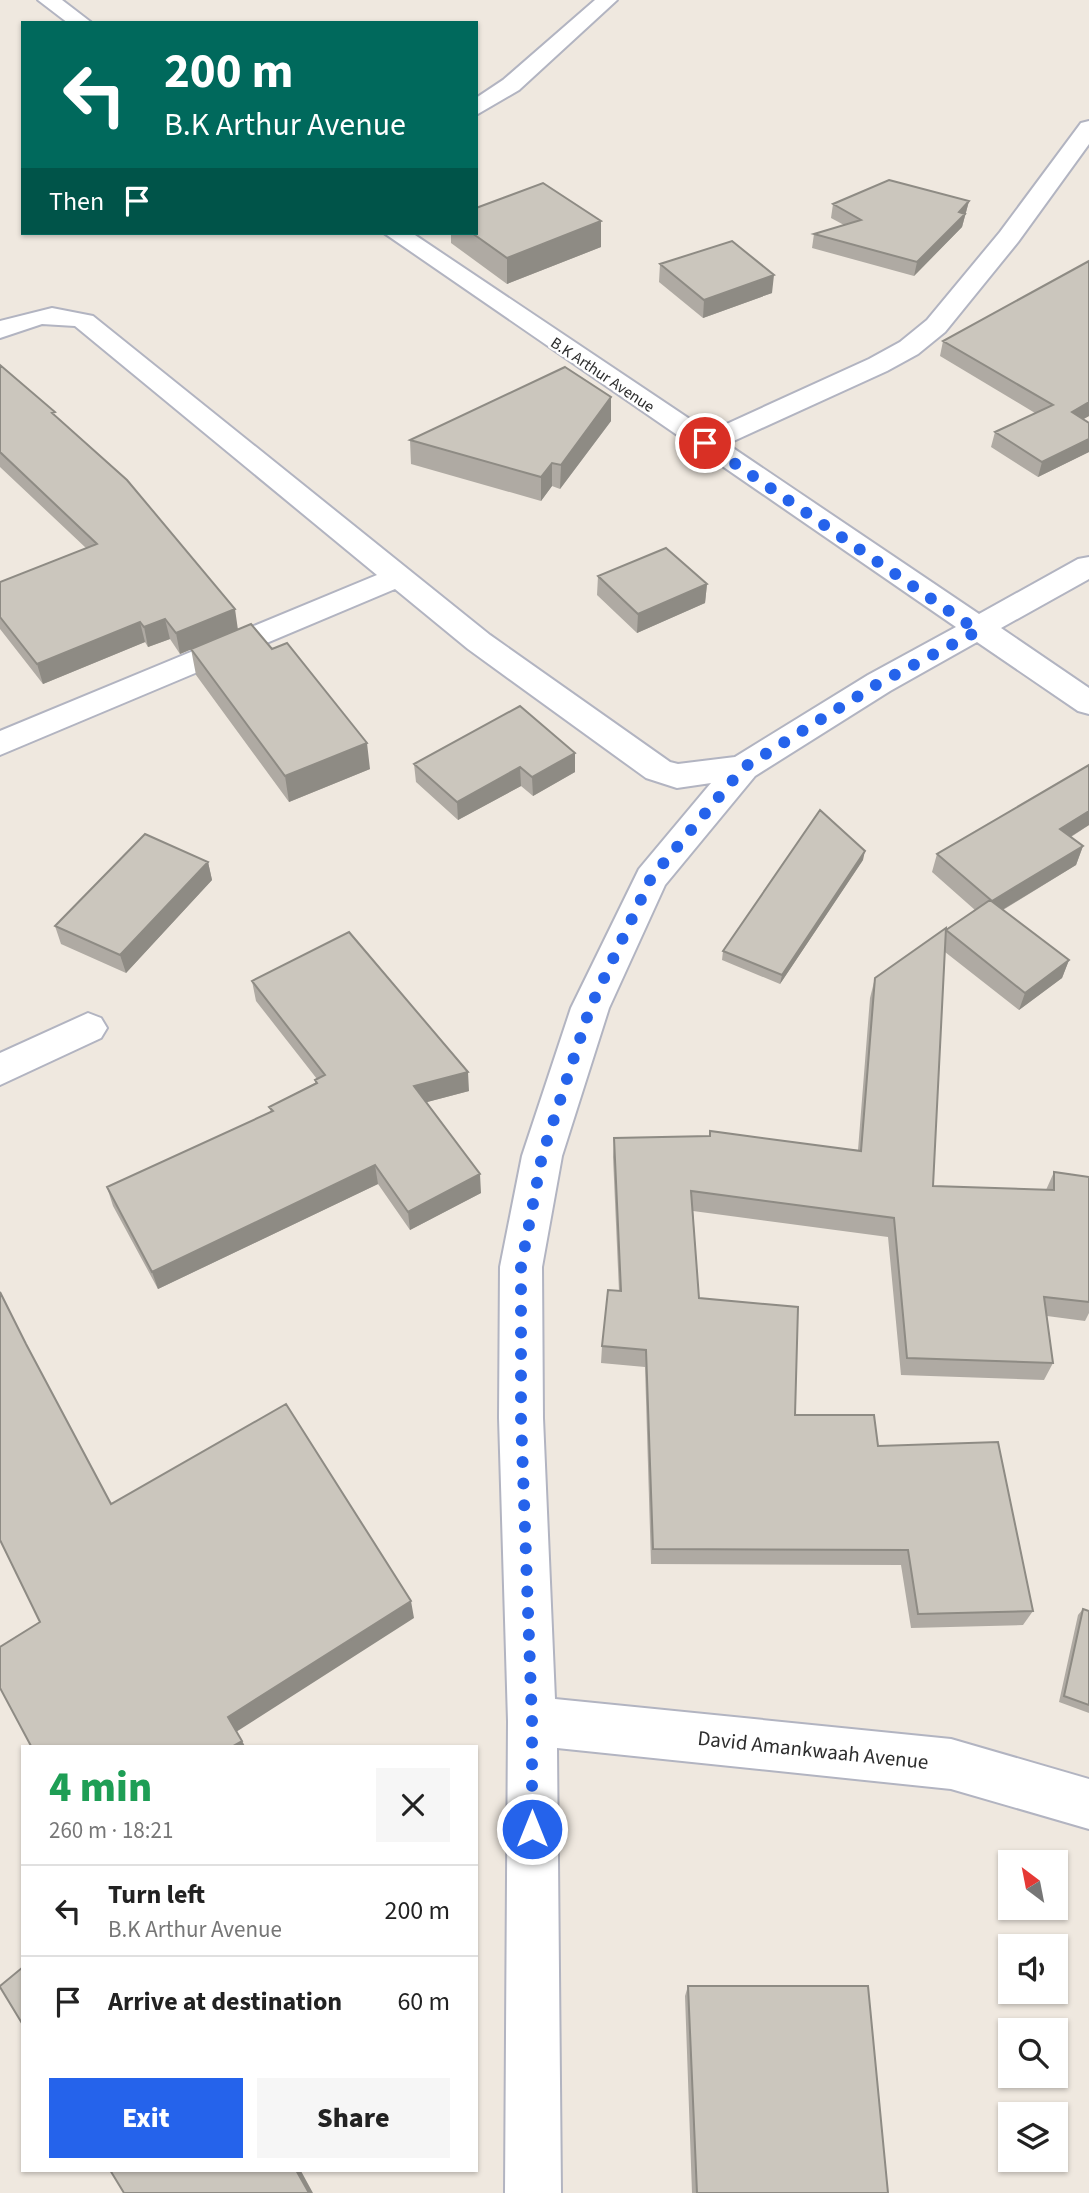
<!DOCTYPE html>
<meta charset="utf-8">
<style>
body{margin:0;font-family:"Source Sans 3",sans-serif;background:#f6f6f6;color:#222;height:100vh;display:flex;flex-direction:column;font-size:26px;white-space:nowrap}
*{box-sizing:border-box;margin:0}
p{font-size:23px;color:#767676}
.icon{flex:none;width:38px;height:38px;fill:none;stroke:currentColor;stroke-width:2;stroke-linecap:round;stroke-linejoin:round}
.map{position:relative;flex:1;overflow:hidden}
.panel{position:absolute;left:21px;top:1745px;width:457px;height:427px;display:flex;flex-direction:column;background:#fff;border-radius:0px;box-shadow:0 2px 5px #0004}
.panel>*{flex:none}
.guide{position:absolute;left:21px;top:21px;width:457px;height:214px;border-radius:0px;box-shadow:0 2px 5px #0004;background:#00695c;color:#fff;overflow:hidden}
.needle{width:46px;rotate:328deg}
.controls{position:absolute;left:998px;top:1850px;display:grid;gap:14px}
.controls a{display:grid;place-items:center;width:70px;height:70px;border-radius:0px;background:#fff;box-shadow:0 2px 5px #0004;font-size:35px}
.pin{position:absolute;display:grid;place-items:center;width:60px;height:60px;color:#fff;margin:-30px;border:4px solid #fff;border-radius:50%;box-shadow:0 2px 7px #0007}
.me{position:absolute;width:77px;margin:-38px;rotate:0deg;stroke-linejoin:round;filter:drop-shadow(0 0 5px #0008)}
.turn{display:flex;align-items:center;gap:24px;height:147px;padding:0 28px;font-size:32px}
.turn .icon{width:91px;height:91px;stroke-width:2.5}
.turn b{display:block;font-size:49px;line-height:60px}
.then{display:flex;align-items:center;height:66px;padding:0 28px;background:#0003;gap:14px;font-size:26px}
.round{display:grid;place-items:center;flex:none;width:74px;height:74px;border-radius:0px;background:#f6f6f6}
.headline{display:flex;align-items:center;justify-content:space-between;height:119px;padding:0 28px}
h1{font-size:42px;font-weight:800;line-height:52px;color:#1e9e55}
.primary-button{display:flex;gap:14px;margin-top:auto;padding:14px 28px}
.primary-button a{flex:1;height:80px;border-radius:0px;background:#2563eb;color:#fff;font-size:28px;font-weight:800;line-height:80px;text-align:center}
.primary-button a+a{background:#f6f6f6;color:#222}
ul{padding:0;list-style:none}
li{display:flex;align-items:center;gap:21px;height:91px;padding:0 28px;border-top:2px solid #e0e0e0}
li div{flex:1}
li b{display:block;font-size:26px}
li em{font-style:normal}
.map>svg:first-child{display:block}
</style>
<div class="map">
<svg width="1089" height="2193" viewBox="0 0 1089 2193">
<rect width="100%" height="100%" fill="#efe8df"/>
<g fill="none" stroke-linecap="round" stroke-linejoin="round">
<defs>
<path id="street" d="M38,0h24l30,23h-24z
M595,0h22l-98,90 -43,25v-17l27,-18z
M1089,121v23l-71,98 -73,90 -27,22 -31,17 -160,73 252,170 99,-55 11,-2v22l-88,49 88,60v26l-11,-3 -101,-69 -87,49 -135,85 -90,109 -56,123 -47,148 -20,111 1,151 12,281 396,40 138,40v50l-138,-40 -394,-41 4,445h-56l3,-472 -9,-303 1,-151 22,-111 49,-148 68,-139 72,-86 -34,5 -31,-10 -178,-129 -73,-60 -395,166v-24l377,-156 -302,-249 -33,-2 -42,14v-17l52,-13 41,8 397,319 180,127 8,2 57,-7 133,-82 88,-48 -572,-394h28l297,199 160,-73 31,-17 27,-22 73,-88 81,-109z
M88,1013l13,5 6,10 -6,10 -101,47v-32z"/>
</defs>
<use href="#street" stroke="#b2b4c1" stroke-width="4"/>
<use href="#street" fill="#fff" fill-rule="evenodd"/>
</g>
<path fill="#afaaa3" d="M969,201l-7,26 -48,49 -102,-28 2,-14 30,-9 -13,-7 2,-14z
M451,233h25l125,14 -94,37 -56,-41z
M1089,261v155l-6,3 6,4v29l-51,25 -47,-30 4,-15 40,-19 -95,-57 3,-15z
M660,264l112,29 -69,25 -44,-36z
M0,365l56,51 182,213 132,140 -81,33 -93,-127 -5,-26 -11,5 -10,-15 -22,8 -3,-5 -102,42 -43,-55v-47l86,-34 -86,-81z
M611,397v24l-51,68 -8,-3 -11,15 -130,-37 -1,-24z
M598,576l109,8 -2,19 -68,30 -40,-38z
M520,706l55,66 -42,24 -12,-10 -63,34 -42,-38 -2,-18z
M1089,765v60l-18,12 12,9 -7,19 -73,45 66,50 -7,18 -43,32 -74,-58 -12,234 113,4 8,-18 35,5v136l-4,8 -38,-5 6,47 -9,17 -143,-5 -13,-138 -195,-26 6,87 96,117 83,31 155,165 -10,14 -112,3 -10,-63 -250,-1 -6,-197 -44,-4 1,-17 17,-55 -6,-134 1,-19 96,-2 148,14 12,-152 5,-20 100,-68 -43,-38 5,-18z
M863,860l-83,124 -58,-24 1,-9z
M208,862l4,18 -86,93 -65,-29 -6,-18z
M252,981l217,110 -42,11 54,91 -71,37 -32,-46 -220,105 -45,-83 -6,-19 164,-75 -2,-5 46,-24v-3l2,-1 -61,-78z
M1083,1609l6,2v102l-30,-11 19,-87z
M688,1986l200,207h-196l-7,-197z"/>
<path fill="#8e8b84" d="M969,201l-7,26 -48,49 3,-14z
M601,221v26l-94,37v-26z
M774,275l-2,18 -69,25 1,-18z
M611,397v24l-51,68 1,-24z
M1089,402v14l-21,12 4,-16z
M1089,439v13l-51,25 4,-15z
M552,463v23l-11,15v-24z
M707,584l-2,19 -68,30 1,-19z
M235,609l3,21 -58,24 -4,-21z
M165,619l5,20 -22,8 -4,-20z
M140,622l5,20 -102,42 -6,-20z
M367,743l3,26 -81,33 -4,-26z
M575,753v19l-42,24 -1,-19z
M520,767l1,19 -63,34 -1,-18z
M1089,811v14l-35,22 6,-18z
M1083,846l-7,19 -89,54 5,-18z
M865,851l-2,9 -83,124 2,-9z
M208,862l4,18 -86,93 -6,-18z
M1069,960l-7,18 -43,32 6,-17z
M468,1072l1,19 -53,14 -2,-19z
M375,1165l3,19 -220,105 -6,-17z
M480,1174l1,19 -71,37 -2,-18z
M411,1601l3,17 -178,114 -8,-15z
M242,1741l3,5h-12z
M294,2170h5l2,1 12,22h-4z"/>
<path fill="#cbc6bd" stroke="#8e8b84" stroke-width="2" d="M889,180l80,21 -10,11 6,2 -48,48 -103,-28 47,-14 -28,-16z
M543,183l58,38 -94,37 -35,-25h4v-25z
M732,241l42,34 -70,25 -44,-36z
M1089,261v141l-17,10 17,11v16l-47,23 -47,-30 58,-27 -110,-64z
M0,365l55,47 -3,1 75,67 108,129 -59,24 -11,-14 -21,8 -4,-5 -103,42 -37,-47v-35l97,-38 -97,-92z
M565,367l46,30 -50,68 -9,-2 -11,14 -131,-37z
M666,548l41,36 -69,30 -40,-38z
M251,624l21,25 15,-6 80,100 -82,33 -94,-127z
M520,706l55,47 -43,24 -12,-10 -63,35 -43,-38z
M1089,765v46l-29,18 23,17 -91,55 -55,-47z
M820,810l45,41 -83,124 -59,-24z
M145,834l63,28 -88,93 -65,-29z
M990,900l79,60 -44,33 -79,-63z
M946,928l-13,258 121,4v-18l35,5v125l-45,-5 9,66 -146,-5 -13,-140 -203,-27 8,107 99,9 -3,108h79l4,31 120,-4 35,169 -115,3 -10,-64 -255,-1 -7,-199 -44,-4 6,-56 13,1 -7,-153 96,-2v-5l151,20 14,-173z
M349,932l119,140 -54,14 66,88 -72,38 -33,-47 -223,107 -45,-85 166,-76 -4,-4 48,-24 -2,-3 10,-5 -73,-94z
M0,1292l26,52 85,160 175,-100 125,197 -183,116 14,24 -9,5h-202l-31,-58v-41l40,-25 -40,-82z
M1083,1609l6,2v94l-25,-9z
M23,1967v58l-23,-38v-1z
M688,1986h180l20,207h-191z
M110,2170h186l13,23h-185z"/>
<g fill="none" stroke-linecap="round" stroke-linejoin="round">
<path stroke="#2563eb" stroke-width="12" stroke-dasharray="0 21.6" d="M532,1829v-108l-11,-303v-151l21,-111 48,-148 61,-130 92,-110 136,-85 99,-52 -273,-188"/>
</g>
<g text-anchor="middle" stroke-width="5" stroke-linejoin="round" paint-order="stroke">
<g font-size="16" fill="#2d2d2d" stroke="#fff">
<text transform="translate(603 374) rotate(34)" y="6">B.K Arthur Avenue</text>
</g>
<g font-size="21" fill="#2d2d2d" stroke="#fff">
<text transform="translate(813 1750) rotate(6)" y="7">David Amankwaah Avenue</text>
</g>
</g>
</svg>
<div class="controls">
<a><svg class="needle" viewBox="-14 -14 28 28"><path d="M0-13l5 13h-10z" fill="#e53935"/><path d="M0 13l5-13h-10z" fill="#767676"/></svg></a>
<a><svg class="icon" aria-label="sound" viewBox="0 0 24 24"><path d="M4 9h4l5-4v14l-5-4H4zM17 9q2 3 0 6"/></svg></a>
<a><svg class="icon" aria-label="search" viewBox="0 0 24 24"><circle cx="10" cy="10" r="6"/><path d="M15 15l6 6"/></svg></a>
<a><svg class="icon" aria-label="layers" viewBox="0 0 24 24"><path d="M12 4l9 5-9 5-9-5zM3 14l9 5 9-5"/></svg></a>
</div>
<div class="pin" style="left:705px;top:443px;background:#d93025"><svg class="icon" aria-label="arrive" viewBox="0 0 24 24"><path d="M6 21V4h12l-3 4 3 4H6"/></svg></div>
<svg class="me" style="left:532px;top:1829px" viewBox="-20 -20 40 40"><circle r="17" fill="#2563eb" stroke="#fff" stroke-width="3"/><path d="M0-11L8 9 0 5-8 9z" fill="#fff"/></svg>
<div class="guide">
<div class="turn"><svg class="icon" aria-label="left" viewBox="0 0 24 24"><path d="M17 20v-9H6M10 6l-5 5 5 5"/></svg><div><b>200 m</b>B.K Arthur Avenue</div></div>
<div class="then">Then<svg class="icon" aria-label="arrive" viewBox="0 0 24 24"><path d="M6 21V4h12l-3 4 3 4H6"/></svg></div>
</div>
<section class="panel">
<div class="headline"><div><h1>4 min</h1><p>260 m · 18:21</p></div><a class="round"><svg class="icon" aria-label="close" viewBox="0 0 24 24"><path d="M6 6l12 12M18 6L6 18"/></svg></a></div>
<ul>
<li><svg class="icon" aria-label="left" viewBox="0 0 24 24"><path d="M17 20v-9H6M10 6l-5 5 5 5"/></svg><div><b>Turn left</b><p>B.K Arthur Avenue</p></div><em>200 m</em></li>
<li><svg class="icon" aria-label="arrive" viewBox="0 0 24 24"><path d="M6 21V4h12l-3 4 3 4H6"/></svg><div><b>Arrive at destination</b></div><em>60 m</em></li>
</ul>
<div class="primary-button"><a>Exit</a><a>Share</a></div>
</section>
</div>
